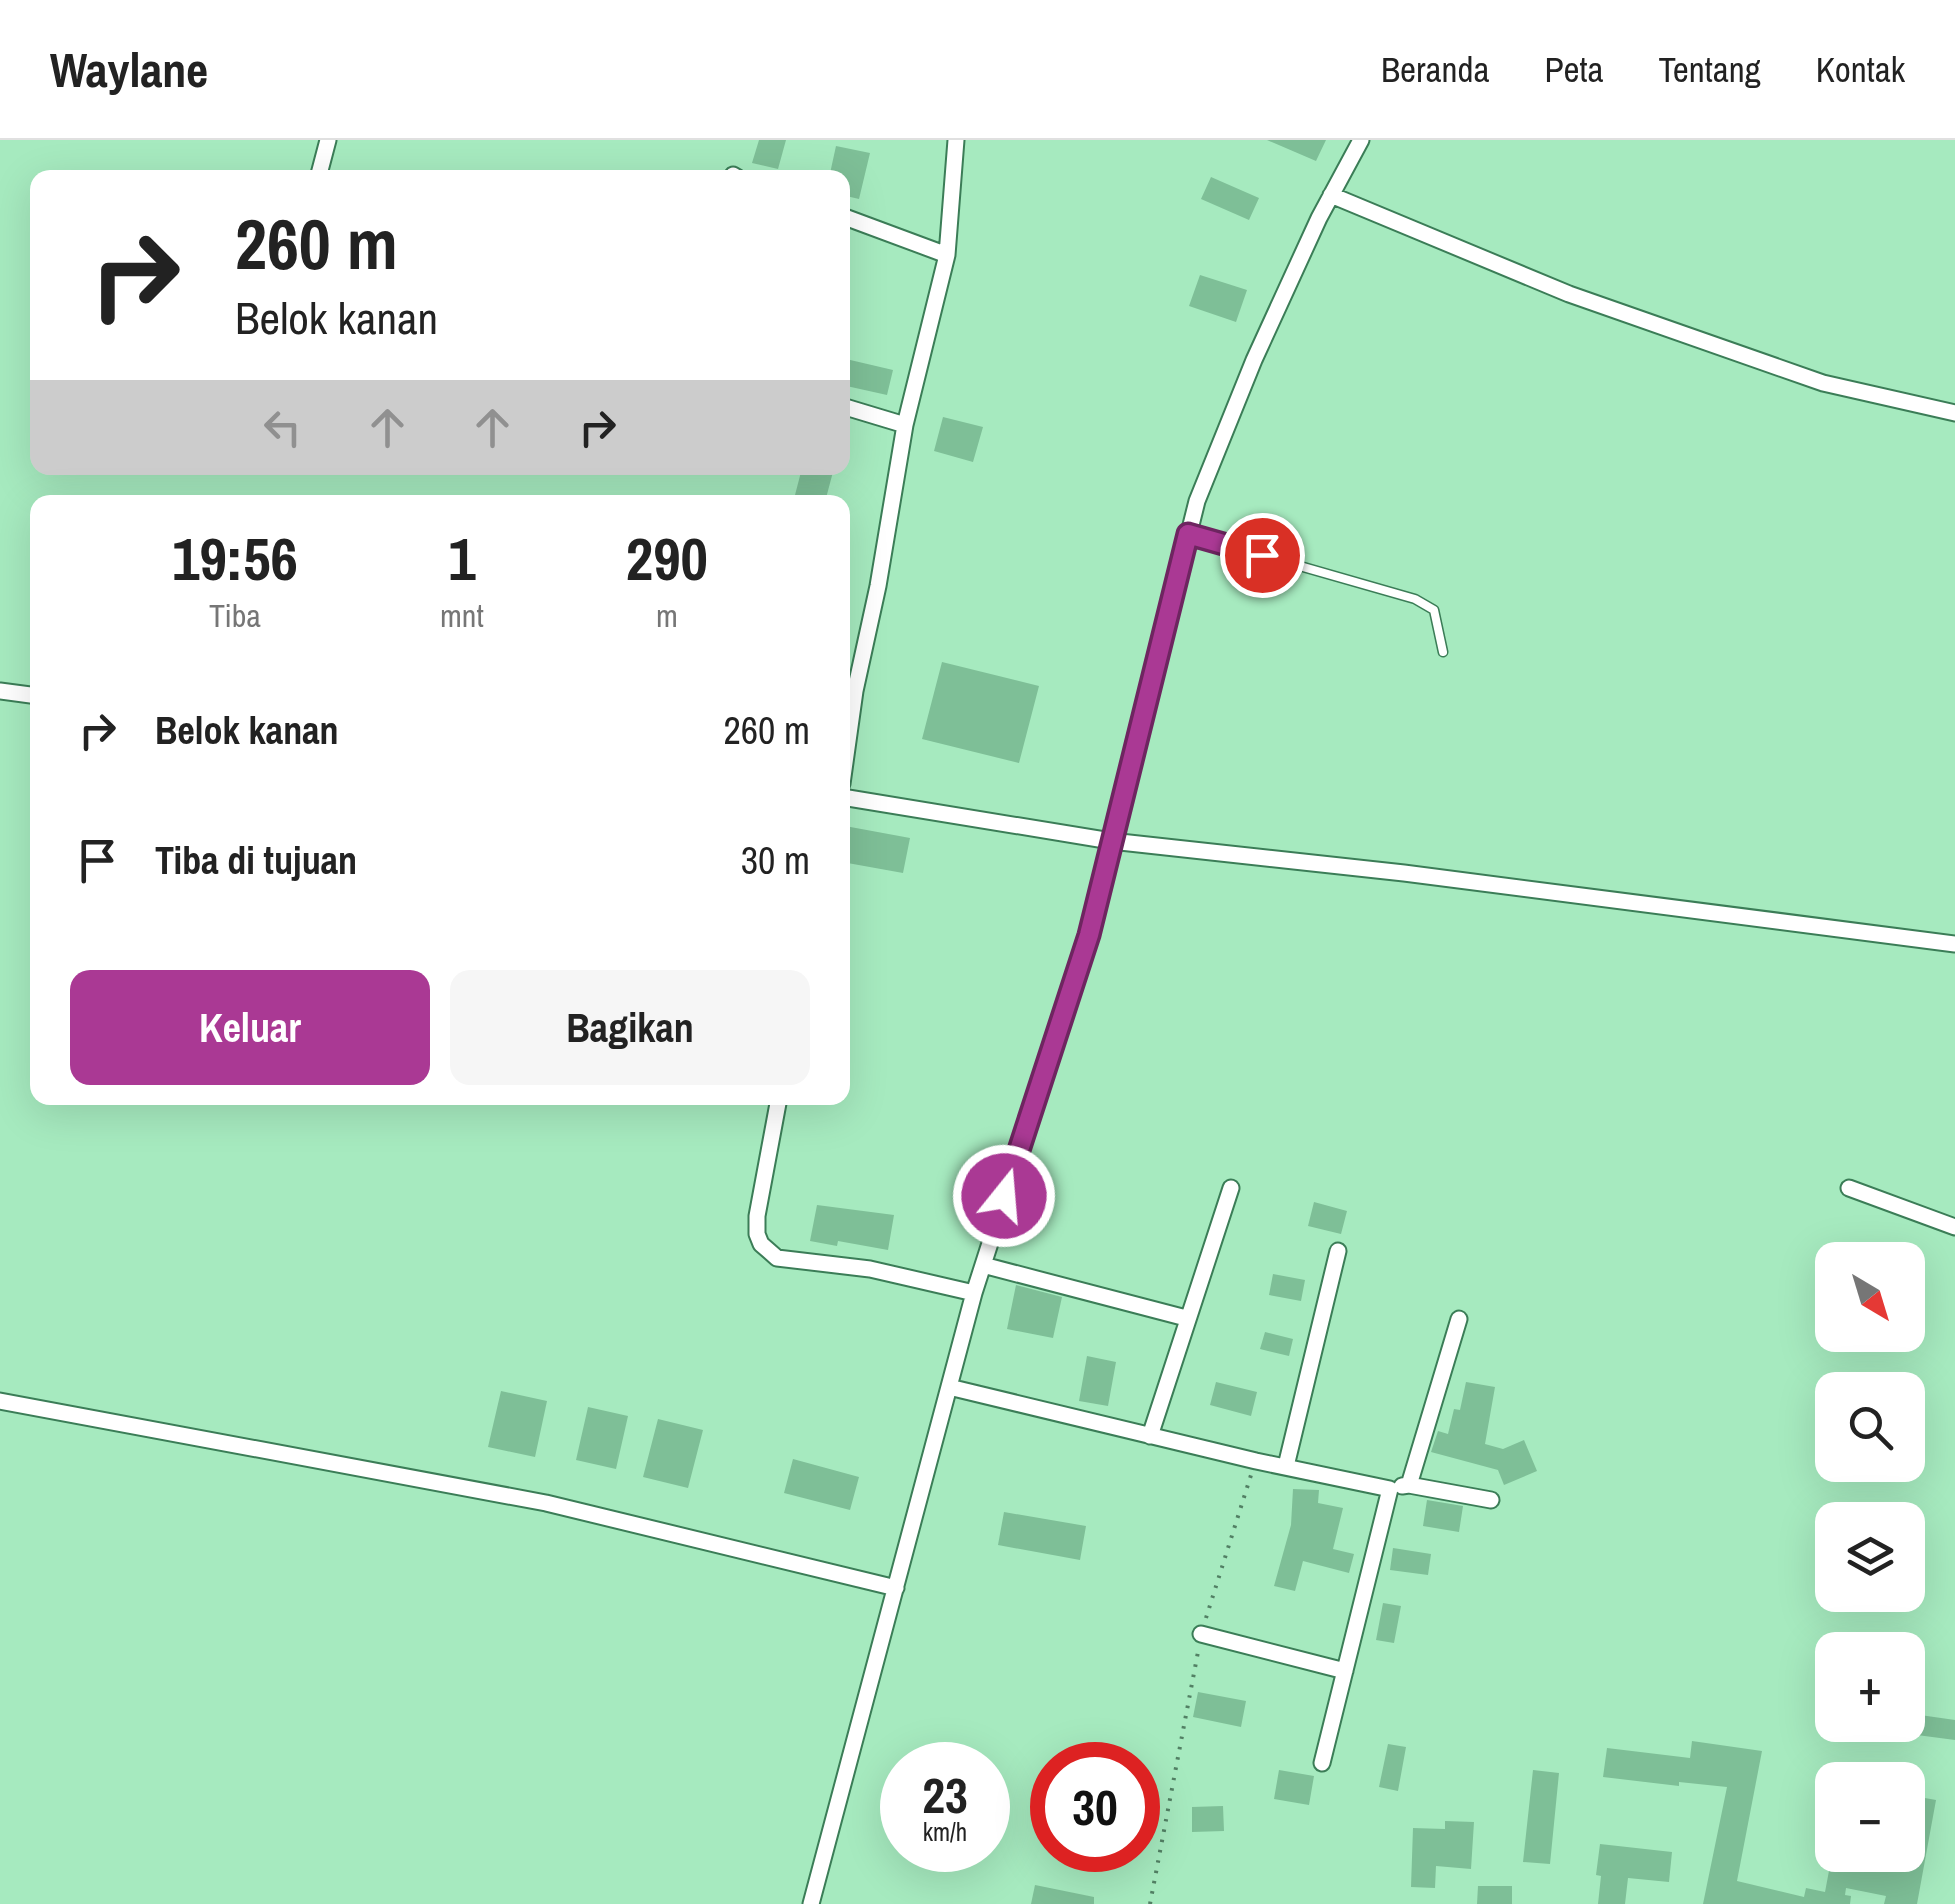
<!DOCTYPE html>
<html lang="id">
<meta charset="utf-8">
<style>
body{margin:0;font-family:"Archivo Narrow",sans-serif;background:#f6f6f6;color:#222;height:100vh;display:flex;flex-direction:column;font-size:38px;white-space:nowrap}
*{box-sizing:border-box;margin:0}
p{font-size:32px;color:#767676}
.icon{flex:none;width:55px;height:55px;fill:none;stroke:currentColor;stroke-width:2;stroke-linecap:round;stroke-linejoin:round}
.map{position:relative;flex:1;overflow:hidden}
.details{position:absolute;left:30px;top:355px;width:820px;height:610px;display:flex;flex-direction:column;background:#fff;border-radius:20px;box-shadow:0 10px 40px #0002}
.details>*{flex:none}
.guide{position:absolute;left:30px;top:30px;width:820px;height:305px;border-radius:20px;box-shadow:0 10px 40px #0002;background:#fff;color:#222;overflow:hidden}
.needle{width:65px;rotate:142deg}
.fabs{position:absolute;left:1815px;top:1102px;display:grid;gap:20px}
.fabs a{display:grid;place-items:center;width:110px;height:110px;border-radius:20px;background:#fff;box-shadow:0 10px 40px #0002;font-size:50px}
.speed{position:absolute;left:880px;top:1602px;display:flex;gap:20px;font-size:50px;font-weight:700;text-align:center}
.speed>*{display:grid;place-content:center;width:130px;height:130px;border-radius:50%;background:#fff;box-shadow:0 10px 40px #0002;line-height:1}
.speed small{font-size:25px;font-weight:400}
.speed .limit{border:15px solid #d22;background:#fff;color:#111}
.pin{position:absolute;display:grid;place-items:center;width:85px;height:85px;color:#fff;margin:-42px;border:5px solid #fff;border-radius:50%;box-shadow:0 2px 10px #0007}
.me{position:absolute;width:110px;margin:-55px;rotate:17deg;stroke-linejoin:round;filter:drop-shadow(0 0 8px #0008)}
.turn{display:flex;align-items:center;gap:35px;height:210px;padding:0 40px;font-size:45px}
.turn .icon{width:130px;height:130px;stroke-width:2.5}
.turn b{display:block;font-size:70px;line-height:85px}
.lanes{display:flex;align-items:center;height:95px;padding:0 40px;background:#0003;justify-content:center;gap:50px;direction:ltr}
.lanes .off{opacity:.35}
.eta{display:flex;justify-content:space-evenly;align-items:center;height:170px;text-align:center}
.eta b{font-size:60px;font-weight:700;line-height:70px}
.cta{display:flex;gap:20px;margin-top:auto;padding:20px 40px}
.cta a{flex:1;height:115px;border-radius:20px;background:#aa3994;color:#fff;font-size:40px;font-weight:700;line-height:115px;text-align:center}
.cta a+a{background:#f6f6f6;color:#222}
ul{padding:0;list-style:none}
li{display:flex;align-items:center;gap:30px;height:130px;padding:0 40px}
li div{flex:1}
li b{display:block;font-size:38px}
li em{font-style:normal}
header{display:flex;align-items:center;gap:60px;box-sizing:border-box;height:140px;padding:0 50px;background:#fff;border-bottom:2px solid #e0e0e0}
header strong{font-size:48px}
nav{display:flex;gap:55px;margin-inline-start:auto;font-size:35px}
.map>svg:first-child{display:block}
</style>
<header>
<strong>Waylane</strong>
<nav><a>Beranda</a><a>Peta</a><a>Tentang</a><a>Kontak</a></nav>
</header>
<div class="map">
<svg width="1955" height="1764" viewBox="0 0 1955 1764">
<rect width="100%" height="100%" fill="#a6eabf"/>
<path fill="#7ebf97" d="M759,0h27l-8,29 -26,-6z
M1267,0h59l-10,21z
M836,6l34,7 -11,46 -17,-4v-17h-13z
M1211,37l48,21 -10,22 -48,-21z
M1200,135l47,15 -11,32 -47,-16z
M846,219l47,11 -6,25 -45,-10z
M943,277l40,10 -10,35 -39,-11z
M802,328h32l-9,34 -30,-7z
M942,522l97,24 -20,77 -97,-24z
M845,686l65,12 -7,35 -61,-11z
M1314,1062l33,9 -6,23 -33,-8z
M817,1065l77,10 -6,35 -50,-9 -1,5 -27,-5z
M1273,1134l32,6 -4,21 -32,-6z
M1016,1145l46,12 -9,41 -46,-9z
M1265,1192l28,7 -4,17 -29,-7z
M1087,1216l29,6 -8,44 -29,-5z
M1216,1242l41,10 -6,24 -41,-11z
M1466,1242l29,5 -10,57 18,5 21,-9 13,31 -33,14 -6,-15 -67,-18 7,-21 10,3 6,-25 6,1z
M501,1251l46,10 -12,56 -47,-10z
M588,1267l40,9 -12,53 -40,-9z
M658,1279l45,11 -15,58 -45,-11z
M793,1319l66,18 -9,33 -66,-17z
M1293,1349l26,1 -1,13 25,5 -10,41 21,5 -5,19 -46,-12 -8,30 -21,-5 17,-61z
M1427,1360l36,6 -4,26 -36,-6z
M1004,1372l82,14 -6,34 -82,-15z
M1393,1408l38,6 -3,21 -38,-5z
M1383,1463l18,3 -7,37 -18,-3z
M1198,1552l48,9 -5,26 -48,-10z
M1920,1575l35,5v20l-38,-5z
M1692,1601l70,10 -25,130 67,16 2,-9 19,4 7,-37h76v-60l28,5 -19,104h-33l2,-8 -40,-8 -1,7 6,1 -1,8h-147l24,-117 -48,-5v4l-76,-9 4,-29 83,10z
M1388,1604l18,3 -8,44 -19,-4z
M1279,1630l35,6 -5,29 -35,-6z
M1533,1630l26,3 -9,91 -27,-2z
M1223,1666l1,25 -32,1v-25z
M1445,1681l29,1 -3,47 -35,-3 -1,22 -24,-1 2,-59 32,1z
M1600,1704l72,8 -3,30 -41,-4 -3,26h-27l3,-28 -5,-1z
M1035,1745l59,12v7h-63z
M1478,1746h34v18h-35z"/>
<g fill="none" stroke-linecap="round" stroke-linejoin="round">
<defs>
<path id="lane" d="M1188,394l227,65 19,11 9,42"/>
<path id="street" d="M733,35l5,3
M318,38l10,-38
M1331,55l238,99 254,89 132,30
M842,76l105,39
M842,266l63,19
M0,551l38,5
M842,644l13,-93 23,-105 27,-161 42,-170 9,-115
M842,657l269,44 293,32 551,71
M779,958l-22,118v18l4,10 16,14 93,11 104,24
M1849,1048l106,39
M983,1125l203,53
M949,1247l307,74 134,28 -68,274
M0,1261l546,102 350,85
M1150,1296l81,-248
M1286,1326l52,-215
M1409,1345l50,-166
M1402,1346l7,-1 82,15
M1201,1494l144,37
M811,1764l163,-611 115,-358 108,-434 57,-141 65,-142 42,-78"/>
</defs>
<use href="#lane" stroke="#3b7d57" stroke-width="11"/>
<use href="#street" stroke="#3b7d57" stroke-width="19"/>
<path stroke="#528064" stroke-width="4" stroke-dasharray="2.5 8" stroke-linecap="butt" d="M1206,1478l45,-143
M1150,1764l48,-252"/>
<use href="#lane" stroke="#fff" stroke-width="8"/>
<use href="#street" stroke="#fff" stroke-width="15"/>
</g>
<g fill="none" stroke-linecap="round" stroke-linejoin="round">
<defs>
<path id="route" d="M1004,1056l85,-261 99,-401 74,21"/>
</defs>
<use href="#route" stroke="#6e2560" stroke-width="25"/>
<use href="#route" stroke="#aa3994" stroke-width="18"/>
</g>
</svg>
<div class="fabs">
<a><svg class="needle" viewBox="-14 -14 28 28"><path d="M0-13l5 13h-10z" fill="#e53935"/><path d="M0 13l5-13h-10z" fill="#767676"/></svg></a>
<a><svg class="icon" aria-label="search" viewBox="0 0 24 24"><circle cx="10" cy="10" r="6"/><path d="M15 15l6 6"/></svg></a>
<a><svg class="icon" aria-label="layers" viewBox="0 0 24 24"><path d="M12 4l9 5-9 5-9-5zM3 14l9 5 9-5"/></svg></a>
<a>+</a>
<a>−</a>
</div>
<div class="speed"><div>23<small>km/h</small></div><div class="limit">30</div></div>
<div class="pin" style="left:1262px;top:415px;background:#d93025"><svg class="icon" aria-label="arrive" viewBox="0 0 24 24"><path d="M6 21V4h12l-3 4 3 4H6"/></svg></div>
<svg class="me" style="left:1004px;top:1056px" viewBox="-20 -20 40 40"><circle r="17" fill="#aa3994" stroke="#fff" stroke-width="3"/><path d="M0-11L8 9 0 5-8 9z" fill="#fff"/></svg>
<div class="guide">
<div class="turn"><svg class="icon" aria-label="right" viewBox="0 0 24 24"><path d="M7 20v-9h11M14 6l5 5-5 5"/></svg><div><b>260 m</b>Belok kanan</div></div>
<div class="lanes"><svg class="icon off" aria-label="left" viewBox="0 0 24 24"><path d="M17 20v-9H6M10 6l-5 5 5 5"/></svg><svg class="icon off" aria-label="ahead" viewBox="0 0 24 24"><path d="M12 20V5M6 11l6-6 6 6"/></svg><svg class="icon off" aria-label="ahead" viewBox="0 0 24 24"><path d="M12 20V5M6 11l6-6 6 6"/></svg><svg class="icon" aria-label="right" viewBox="0 0 24 24"><path d="M7 20v-9h11M14 6l5 5-5 5"/></svg></div>
</div>
<section class="details">
<div class="eta">
<div><b>19:56</b><p>Tiba</p></div>
<div><b>1</b><p>mnt</p></div>
<div><b>290</b><p>m</p></div>
</div>
<ul>
<li><svg class="icon" aria-label="right" viewBox="0 0 24 24"><path d="M7 20v-9h11M14 6l5 5-5 5"/></svg><div><b>Belok kanan</b></div><em>260 m</em></li>
<li><svg class="icon" aria-label="arrive" viewBox="0 0 24 24"><path d="M6 21V4h12l-3 4 3 4H6"/></svg><div><b>Tiba di tujuan</b></div><em>30 m</em></li>
</ul>
<div class="cta"><a>Keluar</a><a>Bagikan</a></div>
</section>
</div>
